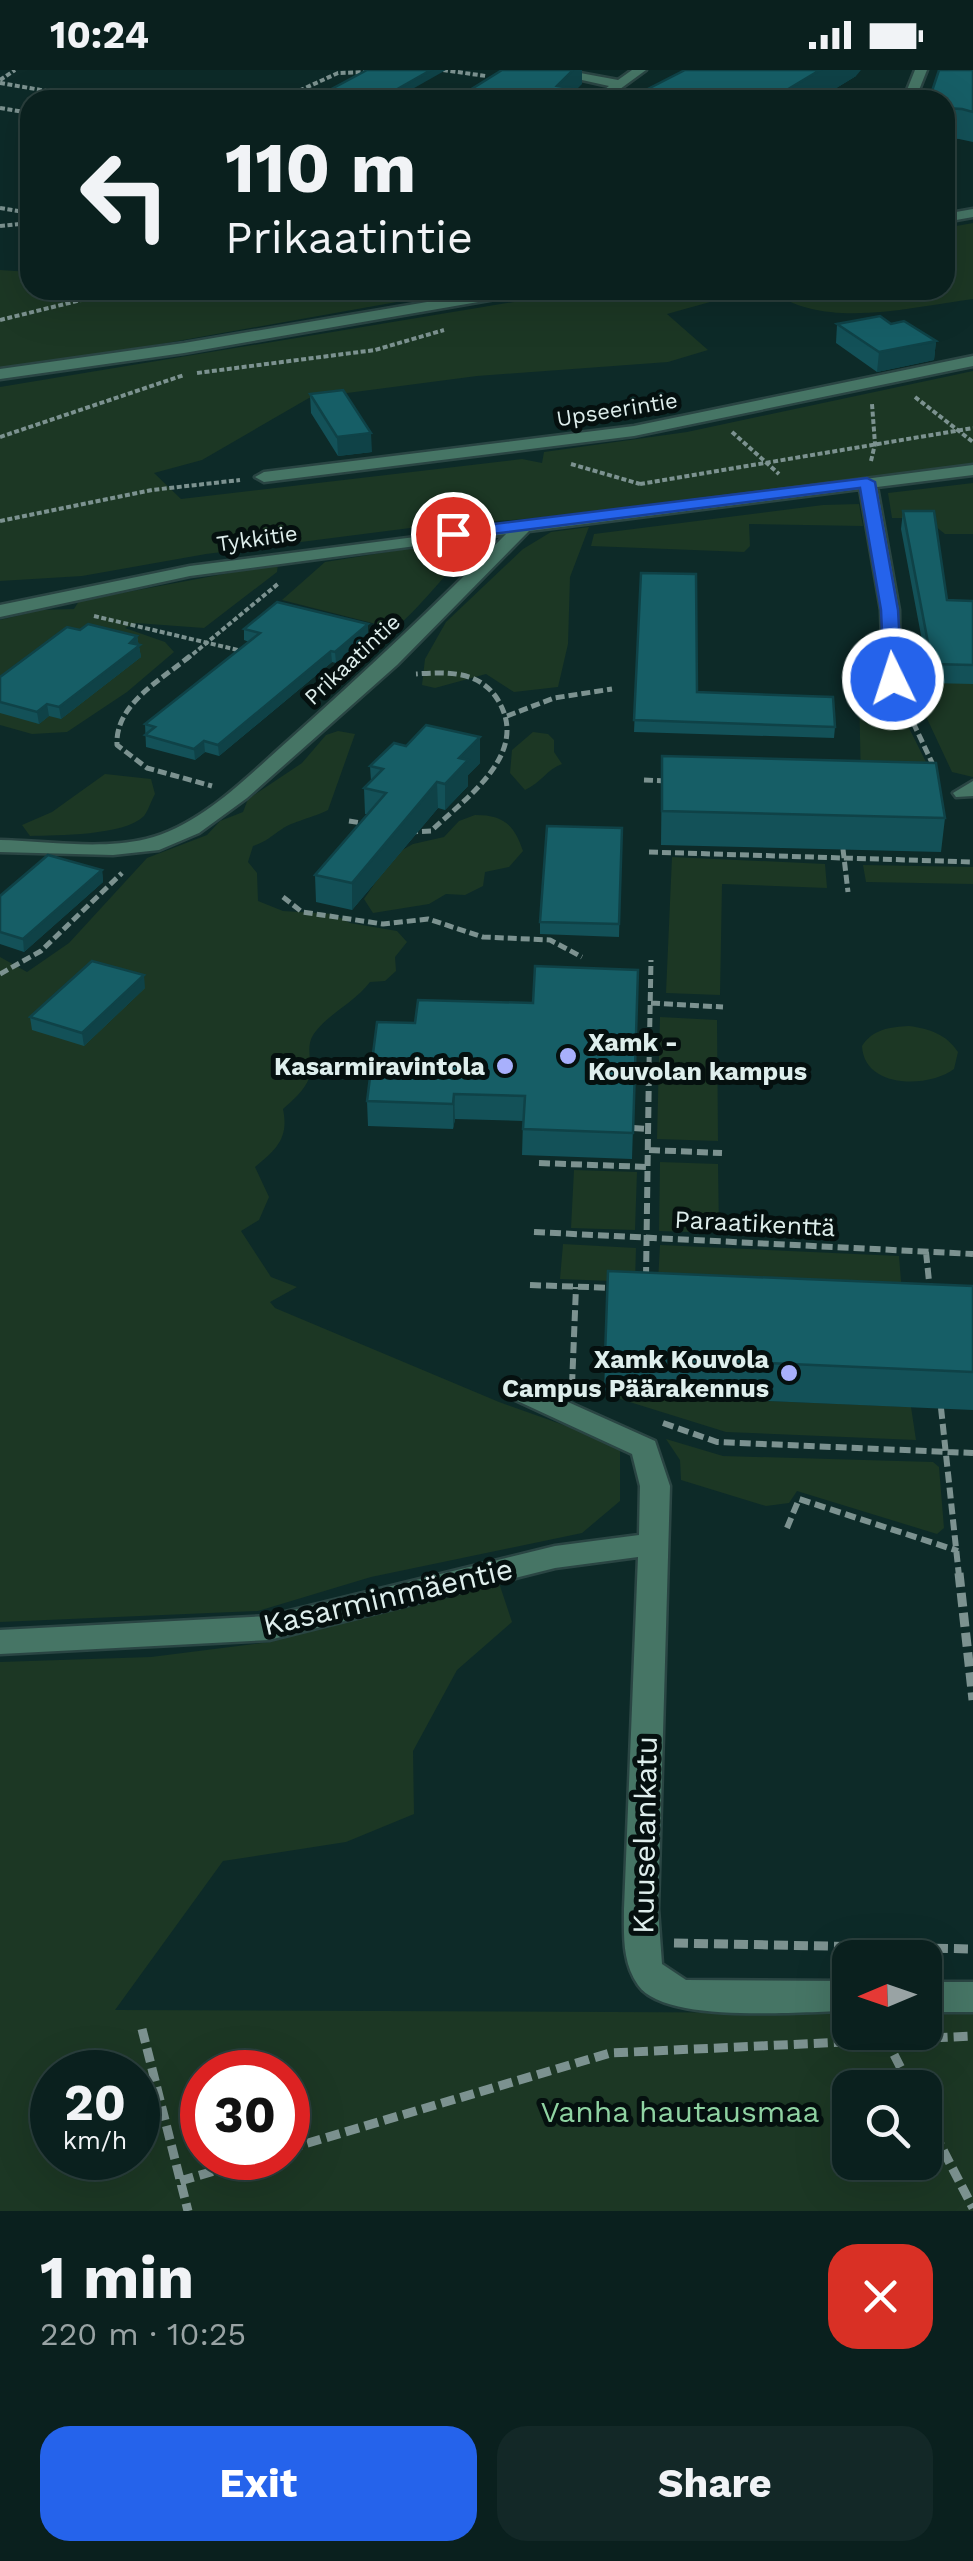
<!DOCTYPE html>
<meta charset="utf-8">
<style>
body{margin:0;font-family:"Work Sans",sans-serif;background:#132827;color:#f1f3f6;height:100vh;display:flex;flex-direction:column;font-size:38px;white-space:nowrap}
*{box-sizing:border-box;margin:0}
p{font-size:32px;color:#99a3a4}
.icon{flex:none;width:55px;height:55px;fill:none;stroke:currentColor;stroke-width:2;stroke-linecap:round;stroke-linejoin:round}
.map{position:relative;height:2141px;overflow:hidden}
.side{display:flex;flex-direction:column;background:#0a201e;flex:1}
.side>*{flex:none}
.hud{position:absolute;left:20px;top:20px;width:935px;height:210px;border-radius:30px;box-shadow:0 10px 40px #0002,0 0 0 2px #2a3e3c;background:#0a201e;color:#f1f3f6;overflow:hidden}
.needle{width:65px;rotate:268deg}
.tools{position:absolute;left:832px;top:1870px;display:grid;gap:20px}
.tools a{display:grid;place-items:center;width:110px;height:110px;border-radius:20px;background:#0a201e;box-shadow:0 10px 40px #0002,0 0 0 2px #2a3e3c;font-size:50px}
.speed{position:absolute;left:30px;top:1980px;display:flex;gap:20px;font-size:50px;font-weight:700;text-align:center}
.speed>*{display:grid;place-content:center;width:130px;height:130px;border-radius:50%;background:#0a201e;box-shadow:0 10px 40px #0002,0 0 0 2px #2a3e3c;line-height:1}
.speed small{font-size:25px;font-weight:400}
.speed .limit{border:15px solid #d22;background:#fff;color:#111}
.pin{position:absolute;display:grid;place-items:center;width:85px;height:85px;color:#fff;margin:-42px;border:5px solid #fff;border-radius:50%;box-shadow:0 2px 10px #0007}
.me{position:absolute;width:110px;margin:-55px;rotate:356deg;stroke-linejoin:round;filter:drop-shadow(0 0 8px #0008)}
.turn{display:flex;align-items:center;gap:35px;height:210px;padding:0 40px;font-size:45px}
.turn .icon{width:130px;height:130px;stroke-width:2.5}
.turn b{display:block;font-size:70px;line-height:85px}
.round{display:grid;place-items:center;flex:none;width:105px;height:105px;border-radius:30px;background:#132827}
.overview{display:flex;align-items:center;justify-content:space-between;height:170px;padding:0 40px}
h1{font-size:60px;font-weight:700;line-height:75px}
.action{display:flex;gap:20px;margin-top:auto;padding:20px 40px}
.action a{flex:1;height:115px;border-radius:30px;background:#2563eb;color:#fff;font-size:40px;font-weight:700;line-height:115px;text-align:center}
.action a+a{background:#132827;color:#f1f3f6}
.status{display:flex;justify-content:space-between;align-items:center;height:70px;padding:0 50px;background:#0a201e;direction:ltr}
.status svg{height:28px;fill:currentColor}
.map>svg:first-child{display:block}
</style>
<div class="status"><b>10:24</b><svg viewBox="0 0 49 12"><path d="M0 12V9h3v3zM5 12V6h3v6zM10 12V3h3v9zM15 12V0h3v12zM26 1h20v11H26zM47 4h2v5h-2z"/></svg></div>
<div class="map">
<svg width="973" height="2141" viewBox="0 0 973 2141">
<rect width="100%" height="100%" fill="#0d2a28"/>
<path fill="#1c3724" fill-rule="evenodd" d="M973,153v76c-63,8 -149,32 -203,-9h175v-62z
M0,200l30,2v18h434l-359,64 -105,14z
M586,220h167l-86,24 41,36 -40,12 -191,14 -168,22 -107,62 -48,13 27,26 341,-40 20,4 2,-11 143,-20 286,-61v94l-437,53 -118,9 -212,27 -124,22 -82,5v-194z
M973,413v51h-28l-20,-16h-33l-4,-25z
M859,434l4,22 -114,-2 1,22 -6,6 -153,-6 3,-12 229,-29z
M589,457l-19,50 -2,67 -10,43 -44,5 -28,-18 -51,14 -13,-3 3,-26 21,-37 77,-73 28,-17z
M450,472l13,2 4,7c-36,39 -73,93 -125,108l38,-34 -98,-25 43,-38z
M278,494l-1,8 -73,56 -68,-5 -11,5 40,14 9,10 -47,40 -60,40 -35,2 -32,-9v-105l41,-10 33,-1 5,-8z
M872,569l2,37 20,47 13,1 22,44 -68,17 -3,-145z
M909,610l64,3v94l-21,-5z
M338,661l17,3 -27,76c-13,7 -37,12 -46,19 -11,7 -16,13 -29,17l-5,16 9,11 1,28 25,10 50,3 17,9 47,8 10,11 -12,15 1,14 -11,10 -15,1c-15,20 -39,30 -54,49 -13,15 -2,31 -7,47 -4,12 -17,23 -26,31 6,29 -6,40 -28,58l14,30 -10,23 -18,11 30,46 26,10 -27,15 5,6 224,94 121,43v56l-38,32 -211,44 -113,34 -258,11v-665l27,15 42,-29 78,-85 60,-23 13,-14 23,-9 5,-13 54,-36 24,-28z
M533,662l15,2 6,6v12l8,12c-16,6 -21,19 -37,26l-15,-17 2,-23z
M105,704l46,5 4,15c-3,5 -7,17 -11,22 -20,20 -87,19 -114,20l-8,-11 30,-13z
M475,745c28,0 39,9 48,36l-14,16 -24,5 -2,14 -18,9 -19,-1 -17,10 -56,9 -9,-14 31,-45 18,-10 31,-7 15,-16z
M672,787l153,7 2,24 -105,-4 -2,111 -54,-2z
M863,795l110,2v17l-107,-2z
M660,947l57,3 1,121 -61,-2z
M909,956c21,3 37,8 49,26l-4,17c-25,19 -90,20 -92,-23 11,-17 28,-19 47,-20z
M660,1092l58,2 1,69 -60,-2z
M574,1100l63,2 -2,58 -64,-2z
M563,1174l73,4 -1,34 -75,-3z
M660,1175l239,11 3,38 -244,-12z
M604,1324l307,13 5,33 -190,-8z
M666,1369l57,17 210,6 6,5 5,61 -7,6 -140,-43 -8,12 -23,3 -85,-26 -1,-20z
M496,1504l16,48 -55,48 -44,81 1,63 -68,28 -123,19 -108,149 735,3v19h75v-18h48v197h-973v-549l151,-5 119,-15zM52,2002h86v86h-86zM202,2002h86v86h-86zM850,2018h75v74h-75z"/>
<g fill="none" stroke-linecap="round" stroke-linejoin="round">
<defs>
<path id="minor" d="M537,0h27l54,10 14,-10h14l-41,30h-14l18,-14z
M915,0h12l-12,30h-12z
M973,139v8l-28,5v-8z
M498,220h33l-7,4 -340,59 -184,26v-10l184,-26z
M973,286v10l-339,70 -370,46 -9,-5 9,-5 370,-46z
M973,395v10l-96,12 22,123 1,73 -7,2 -10,-6 -2,-69 -21,-121 -331,42 -132,134 -150,133 -48,35 -40,17 -46,5 -113,-3v-12c46,1 100,10 146,-1 55,-13 102,-63 143,-99 75,-67 147,-135 217,-206l-316,42 -190,41v-12l190,-39z
M973,711v15l-17,1 -3,-4z
M521,1311l134,60 15,45 -12,423 4,55 24,16 164,1v30c-47,0 -185,14 -212,-26 -16,-23 -14,-50 -14,-76l14,-352 -83,11 -286,72 -269,14v-24l269,-14 286,-70 84,-11 1,-49 -8,-32 -121,-56 -4,-7 4,-7z
M925,1912h48v30h-48z"/>
</defs>
<use href="#minor" stroke="#2a4543" stroke-width="5"/>
<path stroke="#7c9290" stroke-width="4" stroke-dasharray="5 2.5" stroke-linecap="butt" d="M443,0l43,6
M0,10l15,-10
M0,13l100,17
M279,30l59,-27 34,-1
M0,38l30,5
M0,138l30,5
M0,156l30,-3
M315,220l25,8
M0,250l122,-30
M197,303l178,-23 69,-20
M915,327l58,45
M732,362l47,42
M0,367l184,-62
M871,391l4,-17 -3,-40
M571,394l69,20
M640,414l333,-56
M0,451l152,-31 88,-10
M94,546l148,35
M187,589l92,-76"/>
<path stroke="#7c9290" stroke-width="5" stroke-dasharray="9 4" stroke-linecap="butt" d="M190,586c-29,24 -75,48 -73,89l30,23 65,18
M902,629l33,70
M507,646l47,-18 58,-9
M644,710l24,1
M349,751l19,3
M409,762l22,-1c37,-35 102,-79 65,-134 -19,-27 -51,-25 -80,-23
M843,779l5,43
M649,782l324,10
M283,827l19,15 81,12 45,-5 55,18 67,3 32,17
M0,904l41,-23 81,-78
M651,933l72,4
M649,996l2,-106"/>
<path stroke="#7c9290" stroke-width="6" stroke-dasharray="11 5" stroke-linecap="butt" d="M633,1058l16,1
M649,1080l73,3
M539,1093l109,4
M534,1162l439,22
M926,1182l4,39
M646,1208l3,-214
M530,1215l84,3
M572,1315l4,-98
M941,1338l18,168
M663,1353l54,19 256,11
M787,1458l12,-29 159,52"/>
<path stroke="#7c9290" stroke-width="9" stroke-dasharray="14 6" stroke-linecap="butt" d="M959,1503l14,127
M674,1873l299,6
M142,1959l46,182
M885,1967l26,51
M925,2045l48,93
M288,2079l322,-96 363,-17
M180,2111l79,-23"/>
<use href="#minor" fill="#467565" fill-rule="evenodd"/>
</g>
<path fill="#135158" d="M973,0v72l-14,-3 -14,-1v-38z
M856,6l-33,20 24,4h-207v-7z
M837,254h54l45,17 -2,19 -57,12 -41,-29z
M310,324l62,58 -34,4 -27,-43z
M903,441l44,89 26,1v83l-43,-1 -29,-154z
M641,503l56,119 138,35 -1,11 -200,-6z
M368,554v12l-32,27 -4,-1 -113,94 -14,-4 -10,8 -49,-13 -1,-23 104,-82 -5,-2v-11z
M80,560l57,6 4,21 -80,62 -12,-3 -10,8 -39,-11v-36z
M662,686l283,62 -4,34 -280,-7z
M480,693l-12,12v11l-23,24 -7,-2 -86,102 -36,-8 -1,-27 53,-61h-3l-1,-26 7,-7 -1,-15z
M622,758l-3,109 -79,-3v-12z
M102,800l1,12 -79,70 -24,-8v-48z
M638,900l-6,189 -110,-4 1,-34 -68,-2 -2,10 -85,-3 -1,-25 48,-78 118,-20z
M145,918l-61,58 -52,-16 -2,-13z
M608,1201l365,15v124l-369,-16z"/>
<path fill="#0f4247" d="M431,0h15l-53,30h-15z
M573,0h9v14l-16,16 -9,-14z
M820,0h41l-5,6 -39,24h-47z
M936,271l-2,19 -57,12 2,-20z
M371,363l1,19 -34,4 -1,-19z
M368,554v12l-32,27 -1,-11z
M137,566l4,21 -80,62 -2,-12z
M331,581l1,11 -113,94 -1,-11z
M47,634l2,12 -10,8 -2,-12z
M480,667v26l-12,12v11l-23,24v-26l14,-26z
M204,671l1,11 -10,8 -1,-11z
M437,712l1,26 -86,102v-27z
M102,800l1,12 -79,70 -1,-13z
M144,905l1,13 -61,58 -2,-13z
M454,1024l1,25 -2,10v-25z"/>
<path fill="#165e66" stroke="#0f4247" stroke-width="2.5" d="M367,0h64l-53,30h-67z
M502,0h71l-16,16 81,13 -184,1z
M685,0h135l-50,30h-84l-46,-7z
M939,0h34v42l-11,-3 -17,-1v-8h-16z
M813,24l34,6h-41z
M880,246l11,8 13,-3 32,20 -57,11 -42,-28z
M343,320l28,43 -34,4 -27,-43z
M903,441h31l13,89 26,1v64l-41,-1z
M641,503l55,1 1,118 136,5 2,30 -201,-7z
M277,532l91,22 -33,28 -4,-1 -113,94 -14,-4 -10,8 -49,-14 10,-8 -10,-3 115,-91 -16,-4z
M88,554l49,12 -7,7 10,2 -81,62 -12,-3 -10,8 -37,-10v-25l67,-50 13,3z
M426,655l54,12 -21,21 9,2 -23,24 -8,-2 -85,101 -37,-8 71,-82 -22,-5 19,-19 -13,-3 24,-23 12,3z
M662,686l274,7 9,55 -283,-7z
M547,756l75,2 -3,96 -79,-2z
M48,785l54,15 -79,69 -23,-7v-36z
M92,891l52,14 -62,58 -52,-16z
M535,896l103,4 -5,163 -110,-4 2,-33 -71,-2 -1,10 -86,-3 10,-79 38,1 3,-23 115,3z
M608,1201l365,15v86l-368,-16z"/>
<path fill="#2563eb" stroke="#184099" stroke-width="2.5" d="M867,408l8,4 23,128 4,69 -9,5 -9,-5 -3,-69 -21,-122 -407,51 -8,-5 8,-5z"/>
<g fill="#a8b0fc" stroke="#05100f" stroke-width="4">
<circle cx="568" cy="986" r="10"/>
<circle cx="505" cy="996" r="10"/>
<circle cx="789" cy="1303" r="10"/>
</g>
<g text-anchor="middle" stroke-width="10" stroke-linejoin="round" paint-order="stroke">
<g font-size="22" fill="#deeeec" stroke="#05100f">
<text transform="translate(617 339) rotate(-9)" y="8">Upseerintie</text>
<text transform="translate(257 468) rotate(-8)" y="8">Tykkitie</text>
<text transform="translate(352 589) rotate(-43)" y="8">Prikaatintie</text>
</g>
<g font-size="25" font-weight="bold" fill="#deeeec" stroke="#05100f" text-anchor="end">
<text x="588" y="981" text-anchor="start">Xamk -<tspan x="588" dy="29">Kouvolan kampus</tspan></text>
<text x="485" y="1005">Kasarmiravintola</text>
<text x="769" y="1298">Xamk Kouvola<tspan x="769" dy="29">Campus Päärakennus</tspan></text>
</g>
<g font-size="25" fill="#deeeec" stroke="#05100f">
<text transform="translate(755 1153) rotate(3)" y="9">Paraatikenttä</text>
</g>
<g font-size="30" fill="#deeeec" stroke="#05100f">
<text transform="translate(388 1527) rotate(-13)" y="10">Kasarminmäentie</text>
<text transform="translate(645 1765) rotate(-89)" y="10">Kuuselankatu</text>
</g>
<g font-size="30" fill="#8fd3a2" stroke="#05100f">
<text x="680" y="2052">Vanha hautausmaa</text>
</g>
</g>
</svg>
<div class="tools">
<a><svg class="needle" viewBox="-14 -14 28 28"><path d="M0-13l5 13h-10z" fill="#e53935"/><path d="M0 13l5-13h-10z" fill="#99a3a4"/></svg></a>
<a><svg class="icon" aria-label="search" viewBox="0 0 24 24"><circle cx="10" cy="10" r="6"/><path d="M15 15l6 6"/></svg></a>
</div>
<div class="speed"><div>20<small>km/h</small></div><div class="limit">30</div></div>
<div class="pin" style="left:453px;top:464px;background:#d93025"><svg class="icon" aria-label="arrive" viewBox="0 0 24 24"><path d="M6 21V4h12l-3 4 3 4H6"/></svg></div>
<svg class="me" style="left:893px;top:609px" viewBox="-20 -20 40 40"><circle r="17" fill="#2563eb" stroke="#fff" stroke-width="3"/><path d="M0-11L8 9 0 5-8 9z" fill="#fff"/></svg>
<div class="hud">
<div class="turn"><svg class="icon" aria-label="left" viewBox="0 0 24 24"><path d="M17 20v-9H6M10 6l-5 5 5 5"/></svg><div><b>110 m</b>Prikaatintie</div></div>
</div>
</div>
<section class="side">
<div class="overview"><div><h1>1 min</h1><p>220 m · 10:25</p></div><a class="round" style="background:#d93025;color:#fff"><svg class="icon" aria-label="close" viewBox="0 0 24 24"><path d="M6 6l12 12M18 6L6 18"/></svg></a></div>
<div class="action"><a>Exit</a><a>Share</a></div>
</section>
